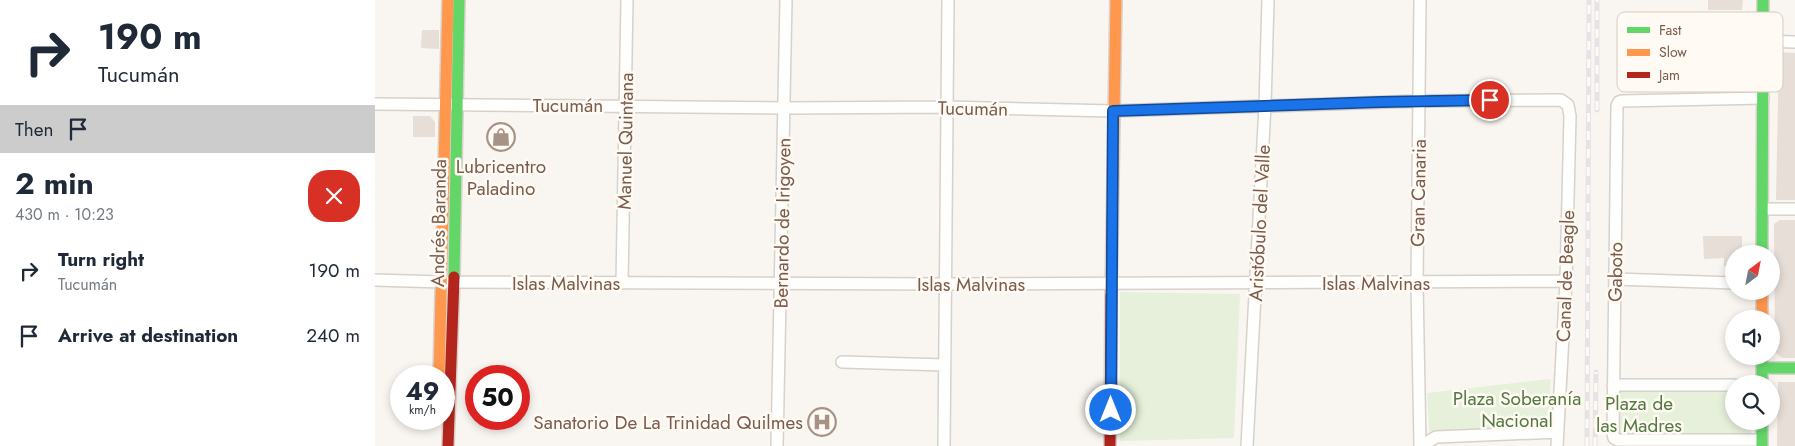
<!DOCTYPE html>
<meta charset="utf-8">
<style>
body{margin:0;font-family:Jost,sans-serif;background:#f6f6f7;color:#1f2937;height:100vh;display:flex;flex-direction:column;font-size:19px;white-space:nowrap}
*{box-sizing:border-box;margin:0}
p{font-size:16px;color:#747a83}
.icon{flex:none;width:28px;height:28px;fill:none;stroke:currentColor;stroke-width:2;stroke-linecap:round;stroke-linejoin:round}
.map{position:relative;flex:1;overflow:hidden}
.sheet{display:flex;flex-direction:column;background:#fff;width:375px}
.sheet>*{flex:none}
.banner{background:#fff;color:#1f2937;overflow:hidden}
.needle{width:32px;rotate:32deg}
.fabs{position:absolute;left:1350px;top:245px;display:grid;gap:10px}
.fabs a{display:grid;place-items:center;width:55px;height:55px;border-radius:50%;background:#fff;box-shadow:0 2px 8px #0003;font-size:25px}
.speed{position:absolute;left:15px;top:365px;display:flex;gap:10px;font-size:25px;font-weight:700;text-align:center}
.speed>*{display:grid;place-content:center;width:65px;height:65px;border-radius:50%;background:#fff;box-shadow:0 2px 8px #0003;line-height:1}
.speed small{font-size:12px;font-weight:400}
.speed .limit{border:8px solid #d22;background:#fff;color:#111}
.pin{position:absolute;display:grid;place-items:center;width:42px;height:42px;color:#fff;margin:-21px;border:2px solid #fff;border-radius:50%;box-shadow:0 1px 5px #0007}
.me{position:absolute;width:55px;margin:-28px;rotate:0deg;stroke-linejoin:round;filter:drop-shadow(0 0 4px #0008)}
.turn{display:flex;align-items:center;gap:18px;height:105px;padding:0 15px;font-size:22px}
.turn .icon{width:65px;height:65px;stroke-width:2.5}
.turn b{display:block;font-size:35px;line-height:42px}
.then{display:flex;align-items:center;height:48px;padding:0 15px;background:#0003;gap:10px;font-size:19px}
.round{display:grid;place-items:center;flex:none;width:52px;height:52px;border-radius:20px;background:#f6f6f7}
.headline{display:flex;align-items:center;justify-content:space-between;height:85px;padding:0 15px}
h1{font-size:30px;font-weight:700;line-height:38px}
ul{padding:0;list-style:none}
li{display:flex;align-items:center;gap:15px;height:65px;padding:0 15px}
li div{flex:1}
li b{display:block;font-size:19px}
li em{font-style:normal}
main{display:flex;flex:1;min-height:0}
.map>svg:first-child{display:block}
</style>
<main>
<section class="sheet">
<div class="banner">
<div class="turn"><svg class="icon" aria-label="right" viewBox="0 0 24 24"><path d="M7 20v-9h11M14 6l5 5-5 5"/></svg><div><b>190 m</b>Tucumán</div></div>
<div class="then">Then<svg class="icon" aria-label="arrive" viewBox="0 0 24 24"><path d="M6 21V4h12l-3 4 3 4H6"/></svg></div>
</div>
<div class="headline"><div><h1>2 min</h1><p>430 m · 10:23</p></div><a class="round" style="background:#d93025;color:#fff"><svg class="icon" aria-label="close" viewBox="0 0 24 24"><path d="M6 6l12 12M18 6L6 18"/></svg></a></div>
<ul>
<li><svg class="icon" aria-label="right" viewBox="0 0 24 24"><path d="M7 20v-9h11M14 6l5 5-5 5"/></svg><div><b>Turn right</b><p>Tucumán</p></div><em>190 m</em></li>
<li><svg class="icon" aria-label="arrive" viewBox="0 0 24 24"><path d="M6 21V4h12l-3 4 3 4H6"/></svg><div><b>Arrive at destination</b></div><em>240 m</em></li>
</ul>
</section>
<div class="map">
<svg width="1420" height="446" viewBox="0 0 1420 446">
<rect width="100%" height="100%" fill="#f9f5f0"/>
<path fill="#e7f0db" d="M745,292l120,2 -6,144 -114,3z
M1176,379l-4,55 -117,8 -3,-49z
M1359,390v31h16l1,12 -134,3 -2,-44z"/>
<path fill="#e6ded7" d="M1333,0h35l-1,10h-34z
M47,30h17v19l-18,-1z
M1404,52l16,1v147h-19z
M38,116h17l5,6v15h-22z
M1405,220h15v138h-13l-7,-6 -1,-128z
M1328,236h39v18h-8v12h-10v-8l-20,1z
M1403,382h17v64h-18z"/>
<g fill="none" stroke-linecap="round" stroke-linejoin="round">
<defs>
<path id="street" d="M1388,41l32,1
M0,104l410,4 162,-1 166,4 307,-10 141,-1 7,5 2,11 -4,165 -9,165
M1387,209h33
M1240,279l119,4
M0,280l67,2 503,2 621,-3
M247,283l5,-283
M467,362l103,3
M1238,385h121
M1386,440h-143l-4,-2 -1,-4 4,-328 2,-4 3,-1 141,-3
M402,446l9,-446
M569,446l4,-446
M872,446l18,-341 3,-105
M1045,446l-3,-163 3,-283
M1046,446l15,-9 122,-5"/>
<path id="fast" d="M1387,254l1,-254
M79,277l5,-277
M1387,356v28
M1387,368h33
M1387,421v25"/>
<path id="slow" d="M1387,291v28
M736,296l5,-296
M64,376l9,-376"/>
<path id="jam" d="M73,446l6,-169
M735,446l1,-150"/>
</defs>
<use href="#street" stroke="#d7d1cb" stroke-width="14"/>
<use href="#fast" stroke="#d9d2cb" stroke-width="14"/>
<use href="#slow" stroke="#d9d2cb" stroke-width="14"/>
<use href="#jam" stroke="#d9d2cb" stroke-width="14"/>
<use href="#street" stroke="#fefefd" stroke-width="11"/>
<use href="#fast" stroke="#63d668" stroke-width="11"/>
<use href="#slow" stroke="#ff974d" stroke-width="11"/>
<use href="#jam" stroke="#b3261e" stroke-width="11"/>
<defs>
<path id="rail" d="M1222,110v-110
M1212,446l2,-446
M1220,446l1,-74"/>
</defs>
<use href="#rail" stroke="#e6e3e7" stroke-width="5"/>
<use href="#rail" stroke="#fffaf3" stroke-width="3" stroke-dasharray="9" stroke-linecap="butt"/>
</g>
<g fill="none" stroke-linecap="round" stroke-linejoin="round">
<defs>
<path id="route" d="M736,410l2,-299 268,-9 109,-2"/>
</defs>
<use href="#route" stroke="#114b97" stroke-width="12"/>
<use href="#route" stroke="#1a73e8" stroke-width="9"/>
</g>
<defs>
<symbol id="shop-ring" viewBox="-11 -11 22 22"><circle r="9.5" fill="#fffaf3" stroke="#a69286" stroke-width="1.5"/><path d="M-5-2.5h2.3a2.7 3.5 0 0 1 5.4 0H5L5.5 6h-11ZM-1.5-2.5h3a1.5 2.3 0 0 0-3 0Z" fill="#a69286"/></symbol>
<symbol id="hospital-ring" viewBox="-11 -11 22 22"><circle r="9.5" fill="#fffaf3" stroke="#a69286" stroke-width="1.5"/><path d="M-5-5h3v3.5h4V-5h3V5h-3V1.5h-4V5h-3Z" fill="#a69286"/></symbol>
</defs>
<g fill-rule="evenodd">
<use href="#shop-ring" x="110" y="121" width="32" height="32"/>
<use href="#hospital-ring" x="431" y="406" width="32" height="32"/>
</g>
<g text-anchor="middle" stroke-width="5" stroke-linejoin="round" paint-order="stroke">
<g font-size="19" fill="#7a5c4d" stroke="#fffaf3">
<text x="193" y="112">Tucumán</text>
<text transform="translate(598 108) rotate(1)" y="7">Tucumán</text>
<text transform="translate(250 141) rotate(-89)" y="7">Manuel Quintana</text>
<text transform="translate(1043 193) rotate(-89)" y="7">Gran Canaria</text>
<text transform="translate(63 223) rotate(-89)" y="7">Andrés Baranda</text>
<text transform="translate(407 223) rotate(-89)" y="7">Bernardo de Irigoyen</text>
<text transform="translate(884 223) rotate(-87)" y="7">Aristóbulo del Valle</text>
<text transform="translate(1240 272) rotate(-89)" y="7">Gaboto</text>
<text transform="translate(1190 276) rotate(-88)" y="7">Canal de Beagle</text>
<text x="191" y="290">Islas Malvinas</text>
<text x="1001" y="290">Islas Malvinas</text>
<text x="596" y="291">Islas Malvinas</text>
</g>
<g font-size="19" fill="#7a5c4d" stroke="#fffaf3">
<text x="126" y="173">Lubricentro<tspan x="126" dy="22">Paladino</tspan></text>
<text x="428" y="429" text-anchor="end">Sanatorio De La Trinidad Quilmes</text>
</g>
<g font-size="19" fill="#537a41" stroke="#fffaf3">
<text x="1142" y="405">Plaza Soberanía<tspan x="1142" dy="22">Nacional</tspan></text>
<text x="1264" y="410">Plaza de<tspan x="1264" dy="22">las Madres</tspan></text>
</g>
</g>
<rect x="1242" y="12" width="166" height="80" rx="8" fill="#fffaf3" stroke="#d7cbc1" stroke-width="1"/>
<rect x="1252" y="27" width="23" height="6" fill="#63d668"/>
<rect x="1252" y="49" width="23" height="7" fill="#ff974d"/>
<rect x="1252" y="72" width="23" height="6" fill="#b3261e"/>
<g font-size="14" fill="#7a5c4d">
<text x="1284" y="35">Fast</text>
<text x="1284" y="57">Slow</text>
<text x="1284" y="80">Jam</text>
</g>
</svg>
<div class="fabs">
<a><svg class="needle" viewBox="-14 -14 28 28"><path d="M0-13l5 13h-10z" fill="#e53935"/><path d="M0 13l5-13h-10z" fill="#747a83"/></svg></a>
<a><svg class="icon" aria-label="sound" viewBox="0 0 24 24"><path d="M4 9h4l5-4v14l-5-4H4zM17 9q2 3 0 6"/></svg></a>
<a><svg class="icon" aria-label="search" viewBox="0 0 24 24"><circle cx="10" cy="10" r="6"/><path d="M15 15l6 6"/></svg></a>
</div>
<div class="speed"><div>49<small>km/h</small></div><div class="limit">50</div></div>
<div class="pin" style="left:1115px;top:100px;background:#d93025"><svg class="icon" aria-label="arrive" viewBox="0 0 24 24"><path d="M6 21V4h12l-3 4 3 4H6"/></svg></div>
<svg class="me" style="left:736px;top:410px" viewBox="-20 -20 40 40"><circle r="17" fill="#1a73e8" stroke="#fff" stroke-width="3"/><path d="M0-11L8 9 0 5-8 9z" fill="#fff"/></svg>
</div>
</main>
